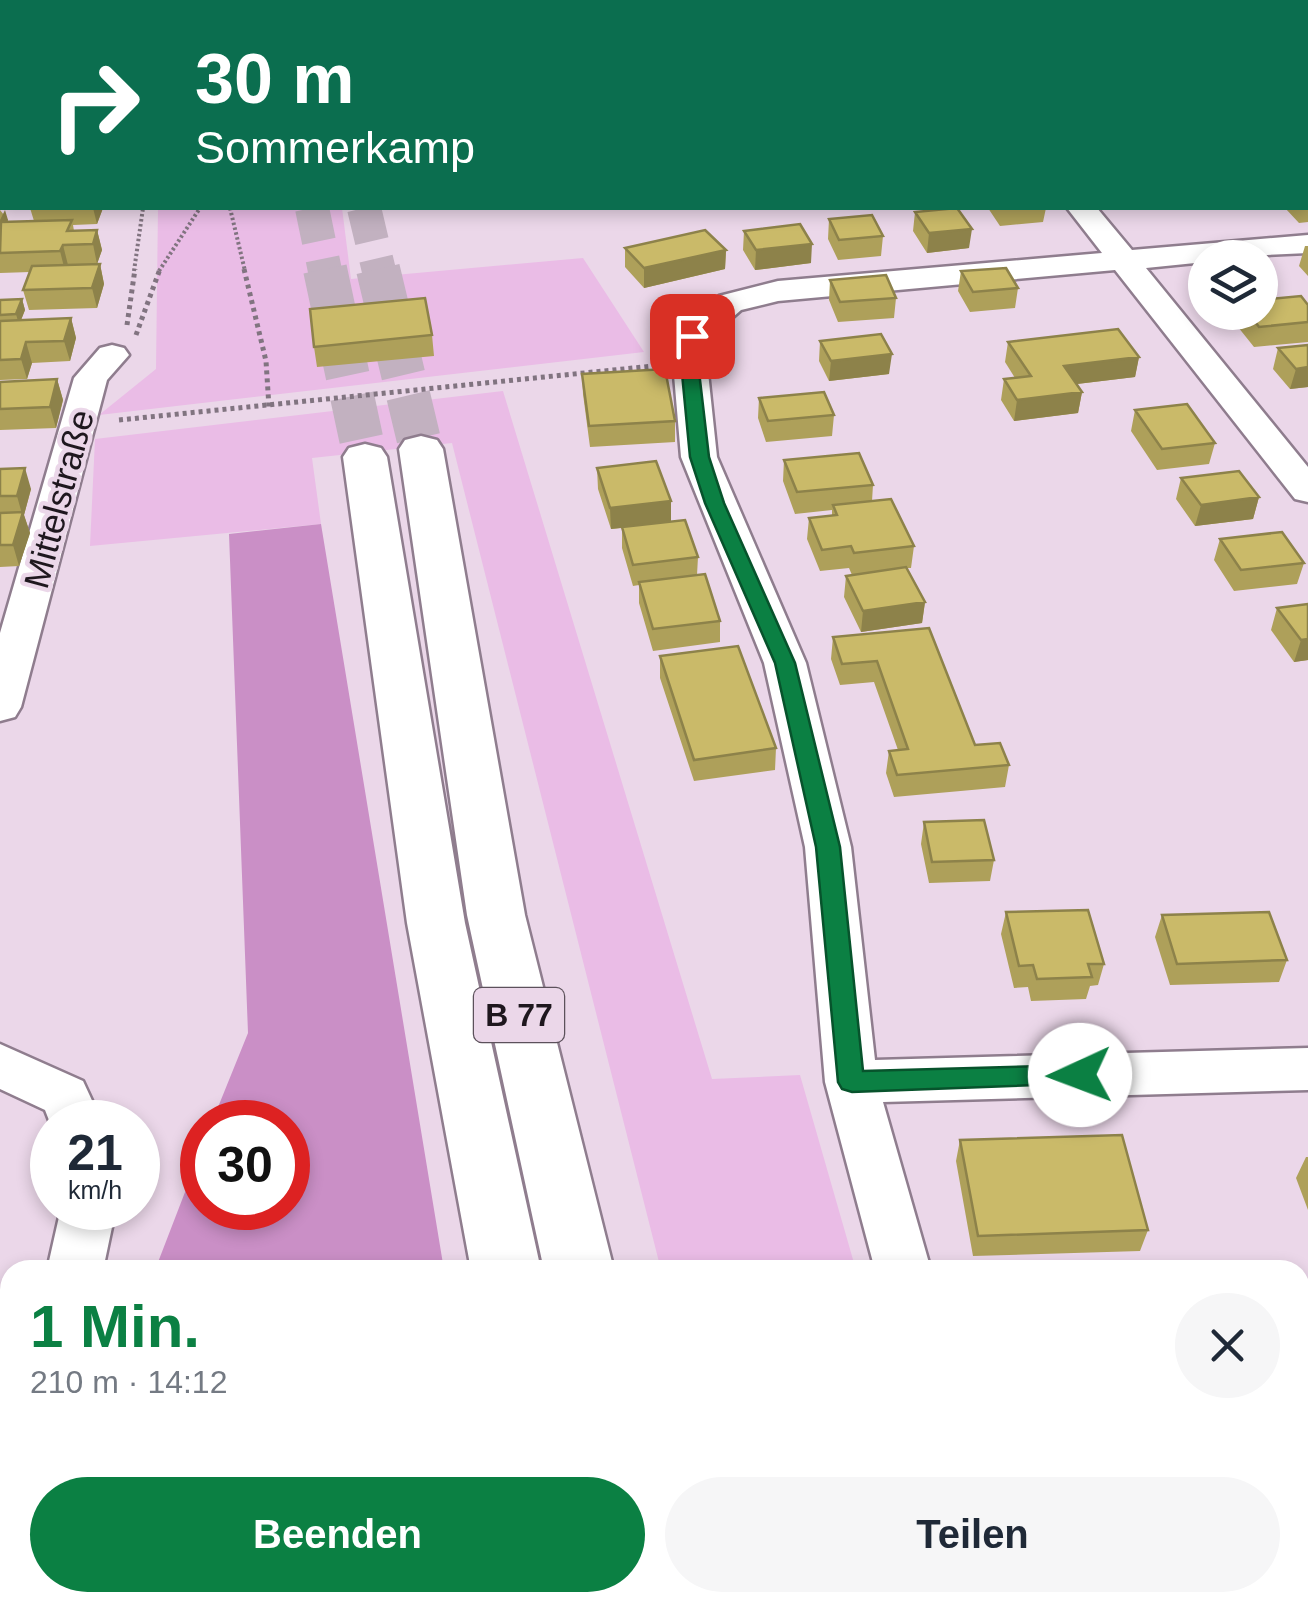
<!DOCTYPE html>
<html lang="de">
<meta charset="utf-8">
<style>
body{margin:0;font-family:Helvetica,sans-serif;background:#f6f6f7;color:#1f2937;height:100vh;display:flex;flex-direction:column;font-size:38px;white-space:nowrap}
*{box-sizing:border-box;margin:0}
p{font-size:32px;color:#747a83}
.icon{flex:none;width:55px;height:55px;fill:none;stroke:currentColor;stroke-width:2;stroke-linecap:round;stroke-linejoin:round}
.map{position:relative;flex:1;overflow:hidden}
.drawer{position:absolute;left:0px;top:1260px;width:1310px;height:352px;display:flex;flex-direction:column;background:#fff;border-radius:30px 30px 0 0;box-shadow:0 5px 15px #0003}
.drawer>*{flex:none}
.banner{position:absolute;left:0px;top:0px;width:1310px;height:210px;box-shadow:0 5px 15px #0003;background:#0b6e4f;color:#fff;overflow:hidden}
.fabs{position:absolute;left:1188px;top:240px;display:grid;gap:20px}
.fabs a{display:grid;place-items:center;width:90px;height:90px;border-radius:50%;background:#fff;box-shadow:0 5px 15px #0003;font-size:50px}
.speed{position:absolute;left:30px;top:1100px;display:flex;gap:20px;font-size:50px;font-weight:700;text-align:center}
.speed>*{display:grid;place-content:center;width:130px;height:130px;border-radius:50%;background:#fff;box-shadow:0 5px 15px #0003;line-height:1}
.speed small{font-size:25px;font-weight:400}
.speed .limit{border:15px solid #d22;background:#fff;color:#111}
.pin{position:absolute;display:grid;place-items:center;width:85px;height:85px;color:#fff;margin:-42px;border-radius:20px;box-shadow:0 5px 15px #0006}
.me{position:absolute;width:110px;margin:-55px;rotate:268deg;stroke-linejoin:round;filter:drop-shadow(0 0 8px #0008)}
.turn{display:flex;align-items:center;gap:35px;height:210px;padding:0 30px;font-size:45px}
.turn .icon{width:130px;height:130px;stroke-width:2.5}
.turn b{display:block;font-size:70px;line-height:85px}
.round{display:grid;place-items:center;flex:none;width:105px;height:105px;border-radius:52px;background:#f6f6f7}
.overview{display:flex;align-items:center;justify-content:space-between;height:170px;padding:0 30px}
h1{font-size:60px;font-weight:700;line-height:75px;color:#0b8043}
.action{display:flex;gap:20px;margin-top:auto;padding:20px 30px}
.action a{flex:1;height:115px;border-radius:60px;background:#0b8043;color:#fff;font-size:40px;font-weight:700;line-height:115px;text-align:center}
.action a+a{background:#f6f6f7;color:#1f2937}
.map>svg:first-child{display:block}
</style>
<div class="map">
<svg width="1308" height="1612" viewBox="0 0 1308 1612">
<rect width="100%" height="100%" fill="#ebd7e9"/>
<path fill="#eabce6" d="M158,208h184l9,71 232,-21 61,94 -545,63 57,-46z
M503,391l209,688 88,-4 56,195h-195l-209,-827 -140,15 9,66 -231,22 5,-107z
M950,1603l3,9h-205l-2,-9z"/>
<path fill="#ca8fc6" d="M321,524l123,746h-289l47,-122v60h86v-86h-76l36,-89 -19,-499z
M24,1603l475,-1 2,10h-480z"/>
<g fill="none" stroke-linecap="round" stroke-linejoin="round">
<path stroke="#c2b1c0" stroke-width="34" stroke-dasharray="34 18" stroke-linecap="butt" d="M312,208l13,63
M364,208l15,63"/>
<path stroke="#c2b1c0" stroke-width="44" stroke-dasharray="44 21" stroke-linecap="butt" d="M325,269l40,188
M378,269l43,180"/>
<defs>
<path id="service" d="M540,2l1,-2"/>
<path id="minor" d="M899,0h25l1,2h-25z
M1067,208h30l35,42 176,-15v18l-103,5v4l-59,6 162,199v35l-13,-3 -180,-229 -337,31 -37,9 -33,29 -1,24 10,94 89,206 45,184 24,213 433,-12v42l-425,12 48,168h-56l-50,-188 -20,-235 -41,-184 -83,-206 -8,-94 2,-27 44,-40 59,-15 324,-28z
M112,345l12,3 5,7 -22,25 -86,327 -6,10 -15,4v-88l74,-255 26,-30z
M0,1044l83,37 19,41h-50v6l-7,-18 -45,-21z
M61,1208h55l-13,62h-56z
M10,1406v80l-10,4v-80z
M962,1602h65l3,10h-66z"/>
<path id="tertiary" d="M160,2l17,-2
M0,26l2,-1"/>
<path id="trunk" d="M421,436l16,4 6,9 82,466 89,355h-70l-77,-355 -68,-466 6,-9z
M365,444l16,4 6,9 78,466 76,347h-70l-64,-347 -64,-466 6,-9z
M533,1602h80l2,10h-80z
M618,1602h80l3,10h-80z"/>
</defs>
<use href="#service" stroke="#8f7d8e" stroke-width="28"/>
<use href="#minor" stroke="#8f7d8e" stroke-width="5"/>
<use href="#tertiary" stroke="#8f7d8e" stroke-width="60"/>
<use href="#trunk" stroke="#8f7d8e" stroke-width="5"/>
<path stroke="#817480" stroke-width="4" stroke-dasharray="2.5 2.5" stroke-linecap="butt" d="M79,2l17,-2
M230,208l15,63
M134,271l9,-63
M159,271l41,-63"/>
<path stroke="#817480" stroke-width="5" stroke-dasharray="4 4" stroke-linecap="butt" d="M244,269l22,92 3,46
M127,325l8,-56
M136,335l24,-66
M119,420l534,-54"/>
<use href="#service" stroke="#fff" stroke-width="22"/>
<use href="#minor" fill="#fff" fill-rule="evenodd"/>
<use href="#tertiary" stroke="#fff" stroke-width="55"/>
<use href="#trunk" fill="#fff" fill-rule="evenodd"/>
</g>
<path fill="#aea05a" d="M668,0h232v2h-231z
M950,0h47v2h-45z
M2,82v28l-2,-10v-13z
M1308,184v38l-9,1 -14,-15h23z
M30,208h73l-6,16 -24,1 1,6 23,-1 5,20 -5,14h3l4,20 -7,24 -68,2 -6,-20 7,-18 -30,1v-63l8,10 -1,2 27,-1z
M988,208h58l-3,14 -43,4z
M915,212l54,36 -42,5 -14,-22z
M829,219l54,17 -2,20 -43,4 -10,-21z
M744,231l67,32 -56,7 -12,-20z
M1305,246h3v30l-9,-10z
M625,248l101,2 -1,19 -81,19 -19,-21z
M961,271l57,17 -3,20 -45,4 -12,-21z
M830,280l66,18 -2,20 -56,4 -9,-22z
M22,299l3,11 -4,10 50,-2 5,20 -6,23 -38,2 -5,16 -27,1v-80z
M1308,305v37l-54,5 -20,-25 3,-10h23z
M432,335l2,21 -117,11 -3,-20z
M820,341l69,33 -60,7 -10,-20z
M1008,342l131,15 -4,20 -58,7 5,8 -4,21 -64,8 -13,-21 3,-21 11,-1 -10,-16z
M1308,345v42l-18,2 -17,-20 5,-21z
M582,374l93,47v21l-85,5 -7,-53z
M57,379l6,21 -7,28 -56,2v-48z
M759,398l75,17 -2,21 -66,6 -8,-24z
M1135,410l80,33 -6,21 -52,6 -26,-39z
M784,460l89,25 -1,16 42,45 -3,22h-4l18,34 -3,21 -61,9 -17,-35 2,-21 6,-1 -3,-7 -29,3 -13,-32 2,-21 23,-2v-6l-37,4 -12,-33z
M597,468l74,53 27,36 -1,18 23,46v21l-67,9 -14,-48v-18l-6,1 -11,-38v-20l-11,1 -13,-40z
M0,469l31,20 -7,26 6,18 -11,33 -19,1z
M1181,478l78,19 -6,22 -58,7 -19,-27z
M1220,539l84,24 -7,21 -63,7 -20,-31z
M1308,604v56l-14,2 -23,-32 6,-22z
M929,628l46,117 34,20 -4,22 -111,10 -8,-24 3,-22 9,-1 -24,-68 -34,3 -9,-26 2,-22z
M660,656l116,92 -1,22 -81,11 -34,-103z
M924,822l70,38 -4,21 -61,2 -8,-39z
M1006,912l98,52 -6,21 -8,1 -4,13 -55,2 -3,-14 -14,1 -13,-54z
M1162,915l125,45 -8,22 -109,3 -15,-48z
M960,1140l188,90 -8,21 -167,5 -17,-95z
M1306,1157h2v53l-12,-32z
M1300,1453h8v125h-8z"/>
<path fill="#8d824a" d="M93,208h10l-6,16z
M5,210l3,10 -6,12 -2,-12z
M972,229l-3,19 -42,5 2,-20z
M97,230l5,20 -5,14 -4,-20z
M812,244l-1,19 -56,7 1,-20z
M63,245l5,20 -3,6 -5,-20z
M726,250l-1,19 -81,19v-20z
M100,264l4,20 -7,24 -5,-20z
M22,299l3,11 -6,15 -3,-11z
M71,318l5,20 -6,23 -6,-20z
M26,342l6,21 -5,16 -6,-20z
M892,354l-3,20 -60,7 2,-20z
M1139,357l-4,20 -75,9 4,-20z
M1308,367v20l-18,2 6,-20z
M57,379l6,21 -7,28 -6,-21z
M1082,392l-4,21 -64,8 3,-21z
M25,468l6,21 -7,26 6,18 -11,33 -6,-21 9,-31 -5,-18z
M1259,497l-6,22 -58,7 6,-21z
M671,501v21l-60,7 -1,-21z
M925,602l-3,21 -61,9 2,-21z
M1308,639v21l-14,2 7,-22z"/>
<path fill="#caba69" stroke="#8d824a" stroke-width="2.5" d="M2,139v17h-2v-16z
M957,208l15,21 -43,4 -14,-21z
M872,215l11,21 -44,4 -10,-21z
M72,220l-5,11 30,-1 -4,14 -30,1 -3,6 -60,2 1,-31z
M800,224l12,20 -56,6 -12,-19z
M705,230l21,20 -82,18 -19,-20z
M100,264l-8,24 -69,2 9,-24z
M1006,268l12,20 -45,4 -12,-21z
M886,275l10,23 -56,4 -10,-22z
M1301,296l7,9v17l-49,5 -11,-15h12v-12z
M425,298l7,37 -118,12 -4,-38z
M22,299l-6,15 -16,1v-15z
M71,318l-7,23 -38,1 -5,17 -21,1v-39z
M1118,329l21,28 -75,9 18,26 -65,8 -13,-21 27,-3 -23,-34z
M881,334l11,20 -61,7 -11,-20z
M1308,345v22l-12,2 -18,-21z
M665,369l10,52 -86,5 -7,-52z
M57,379l-7,28 -50,2v-27z
M824,392l10,23 -66,6 -9,-23z
M1187,404l28,39 -53,6 -27,-39z
M859,453l14,32 -76,7 -13,-32z
M656,461l15,40 -61,7 -13,-40z
M25,468l-8,28h-17v-27z
M1239,471l20,26 -58,8 -20,-27z
M891,499l23,47 -60,7 -3,-7 -29,4 -13,-32 28,-3 -4,-10z
M23,512l-10,33h-13v-32z
M685,520l13,37 -65,8 -11,-38z
M1282,532l22,31 -63,7 -21,-31z
M906,567l19,35 -62,9 -17,-35z
M705,574l15,47 -67,8 -14,-47z
M1308,604v35l-7,1 -24,-32z
M929,628l46,117 25,-2 9,22 -112,10 -8,-24 19,-2 -31,-88 -35,3 -9,-27z
M738,646l38,102 -82,12 -34,-104z
M984,820l10,40 -62,2 -8,-40z
M1088,910l16,54h-16l4,13 -55,2 -4,-14 -14,1 -13,-54z
M1269,912l18,48 -110,4 -15,-49z
M1122,1135l26,95 -170,6 -18,-96z
M1300,1453h8v108h-8z"/>
<path fill="#0b8043" stroke="#07532c" stroke-width="2.5" d="M692,331l8,5 -2,27 11,94 15,46 71,160 45,184 23,224 217,-6 9,3 4,7 -4,8 -237,9 -10,-3 -4,-7 -22,-235 -41,-184 -70,-160 -15,-46 -9,-94 2,-27z"/>
<g text-anchor="middle" stroke-width="9" stroke-linejoin="round" paint-order="stroke">
<rect fill="#ebd7e9" stroke="#5c515b" stroke-width="2.5" x="474" y="988" width="90" height="54" rx="8"/>
<g font-size="32" font-weight="bold" fill="#1e171e">
<text x="519" y="1026">B 77</text>
</g>
<g font-size="35" fill="#1e171e" stroke="#ebd7e9">
<text transform="translate(59 499) rotate(-75)" y="12">Mittelstraße</text>
</g>
</g>
</svg>
<div class="fabs">
<a><svg class="icon" aria-label="layers" viewBox="0 0 24 24"><path d="M12 4l9 5-9 5-9-5zM3 14l9 5 9-5"/></svg></a>
</div>
<div class="speed"><div>21<small>km/h</small></div><div class="limit">30</div></div>
<div class="pin" style="left:692px;top:336px;background:#d93025"><svg class="icon" aria-label="arrive" viewBox="0 0 24 24"><path d="M6 21V4h12l-3 4 3 4H6"/></svg></div>
<svg class="me" style="left:1080px;top:1075px" viewBox="-20 -20 40 40"><circle r="19" fill="#fff"/><path d="M0-13L10 11 0 6-10 11z" fill="#0b8043"/></svg>
<div class="banner">
<div class="turn"><svg class="icon" aria-label="right" viewBox="0 0 24 24"><path d="M7 20v-9h11M14 6l5 5-5 5"/></svg><div><b>30 m</b>Sommerkamp</div></div>
</div>
<section class="drawer">
<div class="overview"><div><h1>1 Min.</h1><p>210 m · 14:12</p></div><a class="round"><svg class="icon" aria-label="close" viewBox="0 0 24 24"><path d="M6 6l12 12M18 6L6 18"/></svg></a></div>
<div class="action"><a>Beenden</a><a>Teilen</a></div>
</section>
</div>
